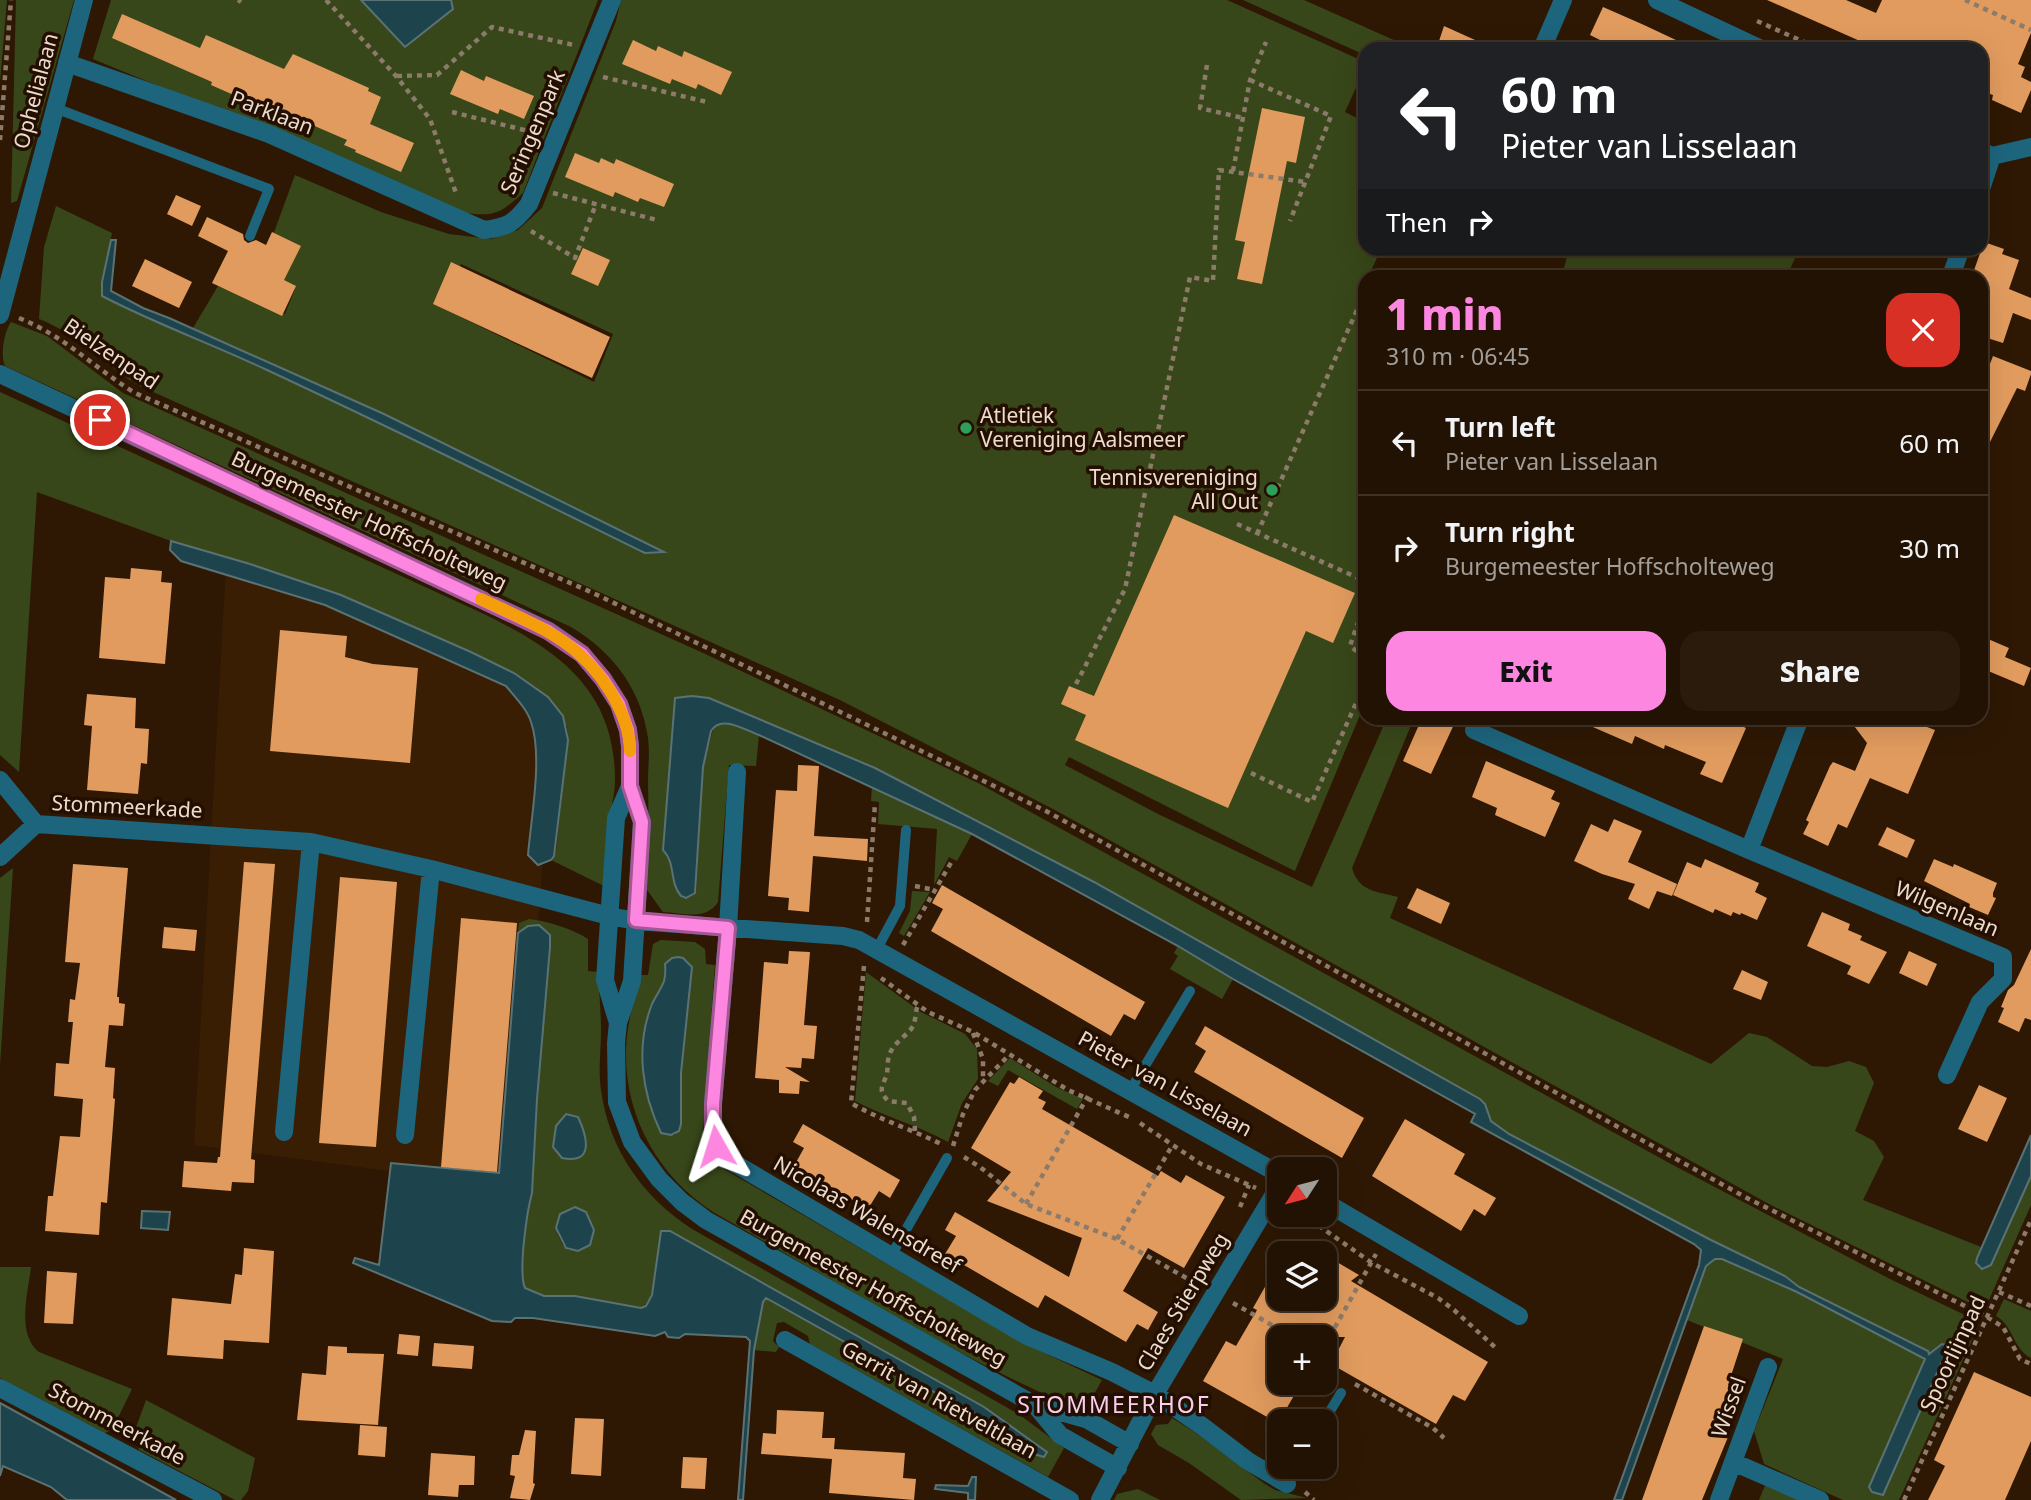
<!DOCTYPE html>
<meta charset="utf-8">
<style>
body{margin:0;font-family:"Noto Sans",sans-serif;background:#2a1b0d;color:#f1f3f6;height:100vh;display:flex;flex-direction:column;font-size:26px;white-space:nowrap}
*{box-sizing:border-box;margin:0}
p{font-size:23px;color:#a29e9a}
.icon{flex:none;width:38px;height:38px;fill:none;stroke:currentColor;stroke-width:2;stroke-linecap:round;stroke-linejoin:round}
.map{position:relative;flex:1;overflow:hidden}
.drawer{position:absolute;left:1358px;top:270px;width:630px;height:455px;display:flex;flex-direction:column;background:#221203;border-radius:21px;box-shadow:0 7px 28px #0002,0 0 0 2px #3f3225}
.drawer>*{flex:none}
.banner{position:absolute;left:1358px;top:42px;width:630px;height:214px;border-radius:21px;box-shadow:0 7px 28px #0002,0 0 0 2px #3f3225;background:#202124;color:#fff;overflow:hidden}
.needle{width:46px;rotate:234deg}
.controls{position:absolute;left:1267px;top:1157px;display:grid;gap:14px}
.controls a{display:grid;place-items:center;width:70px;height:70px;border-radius:14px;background:#221203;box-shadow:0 7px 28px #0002,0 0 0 2px #3f3225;font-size:35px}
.pin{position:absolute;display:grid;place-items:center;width:60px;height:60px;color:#fff;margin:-30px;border:4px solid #fff;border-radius:50%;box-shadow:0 2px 7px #0007}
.me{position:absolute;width:77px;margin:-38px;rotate:354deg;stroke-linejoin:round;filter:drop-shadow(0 0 5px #0008)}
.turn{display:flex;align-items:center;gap:24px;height:147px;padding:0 28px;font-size:32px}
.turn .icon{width:91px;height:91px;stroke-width:2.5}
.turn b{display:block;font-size:49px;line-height:60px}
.then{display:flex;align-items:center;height:66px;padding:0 28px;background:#0003;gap:14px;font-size:26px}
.round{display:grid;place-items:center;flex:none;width:74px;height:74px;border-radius:21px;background:#2a1b0d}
.overview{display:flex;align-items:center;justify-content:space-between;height:119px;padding:0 28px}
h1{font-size:42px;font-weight:800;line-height:52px;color:#fd86e1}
.action{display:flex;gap:14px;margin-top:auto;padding:14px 28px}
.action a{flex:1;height:80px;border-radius:21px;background:#fd86e1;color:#111;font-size:28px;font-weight:800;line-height:80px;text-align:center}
.action a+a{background:#2a1b0d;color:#f1f3f6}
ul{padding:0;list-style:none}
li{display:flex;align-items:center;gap:21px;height:105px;padding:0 28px;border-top:2px solid #3f3225}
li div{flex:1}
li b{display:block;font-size:26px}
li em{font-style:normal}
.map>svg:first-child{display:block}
</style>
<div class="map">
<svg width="2031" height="1500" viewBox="0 0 2031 1500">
<rect width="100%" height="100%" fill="#2e1804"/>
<path fill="#3a1e03" d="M226,566l113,35 173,81 41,44 -36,482 -105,-34 -218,-29z"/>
<path fill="#384719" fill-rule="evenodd" d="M0,0h7l-7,82z
M16,0h58l-57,201 -6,2z
M111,0h250l44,47 47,-38 -1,-9h147l-75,193c-22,19 -27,24 -57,20l-373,-154z
M621,0h606l138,62v6l-20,44 20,10v126l16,1 -10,22 10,5h-16v427l-70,168 -226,-114 -4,8 95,50 152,72 75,-169h27l-62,150c7,24 24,23 46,29l-8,21 321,146 38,-31 18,4 45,29 15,1 22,-6 17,6 8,16 -19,48 19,10 10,16 -21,43 118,47 -4,11 14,7 40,-89v29l-43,97 -14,3 -205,-101 -714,-394 -215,-110 -698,-313c-36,-19 -65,-54 -103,-68l5,-72 12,-41 56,27 -10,49 1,14c55,29 113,50 169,76 125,59 249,120 373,180h17l-278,-138 -191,-86 25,-42 67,28 10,-25 -40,-18 14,-25 26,-71 86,37 68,22 42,5 27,-9 24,-22 74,-187zM461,264l152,70 -19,48 -160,-78 9,-2z
M1243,0h61l110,49h-49v6z
M1569,249v-1l230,1 -12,27h-225z
M11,322l36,14 76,57 578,259 277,131 693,381 219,115 79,38 8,12 -78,171h-56l-79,-36 -10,-33 29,-72 -96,-39 19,-54 9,-7h7l75,33 127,65 1,5 -42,133 62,-140 -15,-1 -2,-4 -129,-63 -14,-11 -74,-36 -202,-106 -18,-13 -6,-17 -5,-5 -386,-217 -219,-114 -166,-70 -39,55 -7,97 8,8 2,21 8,17 5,1 10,-4 7,-126 11,-41 14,-3 31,12 -3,31 -27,-1 -11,137c-12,19 -35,11 -55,10l-16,-22 -2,-1c3,-36 4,-71 3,-107 0,-15 2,-29 0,-44 -7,-49 -35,-86 -77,-111l-566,-261c-5,-11 -1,-34 6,-44z
M0,392l484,222c73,36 131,75 131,166 0,14 -4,27 -6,42 -4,21 -3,43 -5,64l-53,-26 5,-9 12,-111 -1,-13 -19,-30 -34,-24 -43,-22 -130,-56 -91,-31 -79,-23 -134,-49 -18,280 -19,-17z
M872,786l100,48 -15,27 -8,-4 -15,28 3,-56 -59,-5 1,-22 -8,-1z
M13,868l-13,197v-187z
M912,891l18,1 -26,44 -5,-3 11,-22z
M529,919c18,2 44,10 59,20v32l10,1c1,20 3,39 3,59 0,19 -3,40 0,59 8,60 42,107 91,139l328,186 44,33 -16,29 -238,-133 -2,-8 -24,-14 -7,1 -4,18 6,6 -3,5 -22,-2 9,-48 3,-4 195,109 22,10 51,37 13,-3 -63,-44 -314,-176h-9c-2,18 -4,70 -20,77l-65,-12h-32l-19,-8c-7,-16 2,-77 7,-95l5,-94 13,-152 -22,-21 -10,7 1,-10zM566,1114h5c10,12 17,21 14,39l-13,7 -10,-2 -9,-10 3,-22zM586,1212l8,18 -25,20 -6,-5 -6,-12z
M661,940l34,2 10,7 1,15 9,1 -12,169c1,14 5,22 14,31l308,179 77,36 -18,32c-129,-55 -249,-131 -371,-200 -55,-36 -89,-96 -87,-163 1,-25 8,-49 13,-74h9l5,-31zM692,967l-11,106v45l-6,17 -14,-2c-19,-41 -23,-83 -9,-127 3,-9 11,-18 15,-28z
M1178,946l55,33 -11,20 -52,-30 8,-13 -4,-3z
M866,972l55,40 44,22 12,15 1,30 -16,24 -14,39c-30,-17 -63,-25 -93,-41z
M1010,1058l46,29 27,12 -6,10 -69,-39 -10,16 -10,-5z
M0,1267h31c-3,26 -15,67 8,85l93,37 -20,41 -7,3 -105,-55z
M2004,1299l27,12v47c-18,-9 -18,-33 -35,-42z
M146,1400l109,58 -7,33 -7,9h-6l-96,-50 -5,-17z
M1172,1418l24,15 69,51 10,6 32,8 -66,2 -52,-37 -31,-18 -7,-11 5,-9 12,-1z
M1766,1483l35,17h-42z
M1138,1489l22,11h-46l3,-6z"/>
<path fill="#1d444c" stroke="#5b7274" stroke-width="2" d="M361,0h90l2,9 -48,38z
M111,240h5l-5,51 32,17 26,10 215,96 280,138 -19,1c-126,-62 -251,-124 -378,-183 -55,-26 -111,-46 -165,-74v-14z
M171,541l79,23 91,31 130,57 43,21 34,24 15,19 5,24 -14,116 -3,4 -13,5 -10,-10c3,-37 15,-99 3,-133 -4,-13 -16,-25 -25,-36l-181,-81 -144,-44 -11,-11z
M692,696l17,2 166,70 219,114 386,217 5,5 6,17 18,13 202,106 74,36 14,11 129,64 1,3 13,-10 4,1 -1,10 -62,140 -11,-3 -3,-5 56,-128 -128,-67 -75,-33h-7l-9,7 -84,234h-8l85,-235 2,-15 -7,-6 -223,-122 4,-8 -242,-135 -55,-33 -206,-112 -213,-99c-14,-5 -38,-21 -48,-4l-8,36 -8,126 -9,5 -5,-2c-12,-14 -5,-33 -18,-46l12,-152z
M539,925l11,10v12l-13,152 -5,94c-5,18 -14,79 -7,95l19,8h31l66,12 5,-2 6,-11 9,-64h9l314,176 63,45 -3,5 -10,-3 -51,-37 -22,-10 -195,-109 -3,4 -9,48 -11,150h-5l12,-159 -4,-4 -61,-3 -6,4 -11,-1 -3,-5 -10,4 -122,-18h-18l-4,4 -19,-1 -139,-58 2,-5 24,7 12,-102 108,10 19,-240 10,-7z
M678,957l5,1 9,9 -11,106v51l-2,7 -8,4 -10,-2c-19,-40 -26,-86 -9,-129 8,-17 15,-19 13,-40l7,-6z
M566,1114l12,3c9,19 17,48 -16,41l-9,-11 3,-21z
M2031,1135v41l-40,89 -9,4 -6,-6 1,-5z
M575,1207l11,5 8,18 -4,15 -12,6 -12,-3 -10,-20 4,-14z
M142,1211l28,1 -2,18 -27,-2z
M0,1403l176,97h-109l-16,-13 -48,-21 -3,10z
M972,1477h4l-1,23h-7v-7l-33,-4 1,-4 32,1z"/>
<path fill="#e19b5e" d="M1767,0h79l30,13 6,-13h149v33l-13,31 7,3 -4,10 10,5v8l-10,23 -29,-13 1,-5 -12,-4v-42h-103z
M1603,7l41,18 51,24h-97l4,-8 -12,-6z
M122,14l78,34 6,-13 78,34 9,-15 76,34 -1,3 13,6 -11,27 44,19 -13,29 -46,-20 1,-2 -12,-5 3,-5 -44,-19 -1,4 -91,-40 1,-3 -100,-44z
M1444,26l51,23h-47l-10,-5z
M633,40l23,11 2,-5 24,11 2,-6 48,21 -11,23 -23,-11 -2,5 -24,-10 -2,5 -48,-20z
M461,70l23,11 2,-5 48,20 -10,23 -24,-10 -2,5 -48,-20z
M1262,108l43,9 -9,46 -9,-2 -25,123 -25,-5 8,-37 -10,-2z
M575,153l24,10 2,-5 13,6 2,-5 58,25 -10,23 -24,-9 -2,4 -23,-10 -2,5 -48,-20z
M176,195l25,11 -9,20 -25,-12z
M207,217l36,17 1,6 4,3 8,-3 10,5 6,-13 29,14 -17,34 12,6 -14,30 -70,-33 16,-32 -30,-15z
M1984,242l20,7 -2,5 17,6 -10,29 22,9v22l-18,-7 -10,30 -22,-7v-60h-9z
M583,248l27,12 -12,26 -27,-12z
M145,259l47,23 -13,26 -47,-22z
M451,262l159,75 -18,41 -159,-74z
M1993,356l38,15v3l-6,17 -8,-3 -36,72v-73z
M1174,515l181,78 -22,50 -27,-12 -78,177 -153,-68 11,-25 -25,-11 8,-18 25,10z
M131,568l31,3 -1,11 11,1 -7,81 -66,-6 6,-81 25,2z
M280,630l67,6 -2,21 28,7 45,4 -8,95 -140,-12z
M1981,636l28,12 -4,9 26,11 -7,18 -43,-18z
M87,694l49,4 -1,30 14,1 -2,35 -6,-1 -3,31 -51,-4 5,-64 -8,-1z
M1422,718h35l-26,56 -28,-13z
M1572,718h131l20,8 3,-7 20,9 -24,55 -22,-9 6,-12 -41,-17 -1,4 -29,-13 -3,8z
M1848,718h55l32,12 -27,64 -38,-16 -23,50 -9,-4 -10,22 -25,-12 6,-12 -3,-2 24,-54 3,-4 22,9 12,-28z
M1486,761l69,30 -4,8 9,4 -15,34 -50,-22 2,-7 -25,-11z
M798,765l21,1 -5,70 54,3 -1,22 -54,-5 -4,56 -21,-2 1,-12 -21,-2 8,-106 21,1z
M1614,819l28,12 -14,31 49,22 -5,12 -15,-5 -8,18 -21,-10 7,-15 -33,-10 -28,-13 17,-37 17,8z
M1887,827l28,13 -8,18 -29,-13z
M1705,859l54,24 -4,9 12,6 -10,22 -16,-7 -1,2 -7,-3 -2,4 -16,-7 -2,4 -40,-18 14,-33 14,6z
M1934,859l19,8 1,-3 43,19 -4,10v4l3,1 -8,17 -19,-8 1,-3 -46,-23z
M244,862l31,2 -24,295 4,1 -1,23 -22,-1 -1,9 -49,-4 2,-26 33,2 1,-6h2z
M73,864l55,4 -11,129h2v6l6,1 -2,22 -14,-1 -4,42 10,1 -2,30 2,1 -8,104 -6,-1 -2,33 -54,-4 3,-35h5l7,-60 20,1 3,-38 -29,-3 2,-33 13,1 4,-42h-5l2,-23 5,1 5,-37 -15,-1z
M340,877l57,5 -21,265 -57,-4z
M942,885l203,117 -10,18 -11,-6 -13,22 -180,-105 12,-22 -11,-6z
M1417,888l33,15 -9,21 -34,-16z
M1822,912l28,12 -2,6 14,6 -2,4 27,12 -18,32 -22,-10 4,-8 -44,-20z
M461,918l56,5 -20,249 -56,-5z
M164,927l33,3 -2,21 -33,-3z
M2031,949v71l-6,-2 -6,14 -21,-10 6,-14 -3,-1 7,-17 6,-5z
M789,951l21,1 -6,73 13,1 -3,33 -12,-1 -1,10 -16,-1 25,15 -10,-1 -1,13 -20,-1v-13l-24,-2 9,-116 24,2z
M1909,951l28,13 -10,22 -28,-13z
M1742,970l26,12 -7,18 -28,-11z
M1205,1026l159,92 -22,40 -148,-86 12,-21 -11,-7z
M1019,1077l24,14 -5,7 8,4 -4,7 116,67 3,-5 20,12 5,-8 39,22 -41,71 -36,-20 -25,43 35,21 -10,18 -11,-6 -11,18 -81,-47 -7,13 -93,-54 11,-18 -11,-6 10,-18 114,65 13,-39 -95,-37 24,-29 -40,-24 39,-66 4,2z
M1979,1085l28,13 -20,44 -29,-13z
M1405,1119l60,35 -11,20 42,24 -11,18 -11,-7 -13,22 -89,-55z
M803,1124l97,56 -10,18 -11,-7 -11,18 -74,-43 10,-18 -11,-6z
M244,1248l30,3 -5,92 -45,-3 -1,19 -56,-4 5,-57 59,6 4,-30 7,1z
M1325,1255l34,20 -8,6 137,81 -23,39 -12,-6 -17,29 -105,-60 14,-27h-66v45h23l-24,41 -75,-42 23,-40 10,5 21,-36 -4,-2 26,-46v36h46z
M47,1271l30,2 -4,51 -29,-1z
M1704,1326l39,13 -15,46 16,5 -18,46 2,1 -26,63h-60z
M399,1334l21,2 -2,20 -21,-2z
M434,1343l40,3 -2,23 -40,-3z
M328,1346l19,1v6l37,1 -6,71 -81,-5 5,-47 24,2z
M1974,1372l57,25v44l-26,59h-77l17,-34 -11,-6z
M777,1410l47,2 -2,26h13l-1,11 71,4 -2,25 13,1 -2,21 -85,-7 3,-34 -71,-5 2,-21 13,1z
M575,1418l29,1 -3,57 -30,-2z
M360,1425l27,2 -2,30 -27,-2z
M525,1430l11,1 -3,52 2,1 -5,16 -20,-2 5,-22 -5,-1 2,-20h7z
M431,1453l44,3 -1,29h-15l-1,12 -30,-2z
M683,1457l24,1 -2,31 -24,-1z"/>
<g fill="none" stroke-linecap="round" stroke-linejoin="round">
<path stroke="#8c7a6a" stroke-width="4.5" stroke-dasharray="5 5" stroke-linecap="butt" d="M238,0l3,2
M326,0l70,76 34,43 27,77
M1965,0l66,30
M1757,21l63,28
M1207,65l-7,43 43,10
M397,76l40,-1 55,-48 82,18
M603,77l104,25
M1250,80l81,36 -41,105
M452,112l84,21
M1981,126l9,4
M0,140l11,-140
M1233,171l17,-91 16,-38
M553,193l104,27
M531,231l44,27 21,-54
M1385,276l89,-4 3,4
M19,318c47,19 74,49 116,75l456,199 455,219 699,386 242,120 16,10 17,32 11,5
M1237,524l128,57
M1257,534l108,-242
M1365,602l-15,44 15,12
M1076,684l49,-95 65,-312 23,4 6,-111 86,12
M1251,773l61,29 53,-119
M915,886l20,4
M867,922l8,-119
M903,945l49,-84
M864,966l-13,137c29,17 60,26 90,41
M881,978l47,34 45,20 95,58 61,27
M973,1033l10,26v21
M1140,1123l61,41 55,24
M915,1131l-1,-14 -7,-14 -19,-2c-9,-10 -7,-13 -2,-24 3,-9 0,-17 5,-26 6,-11 18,-17 22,-25 3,-6 2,-14 5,-21
M953,1146l10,-32 12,-24 34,-35
M964,1157l16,10 46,37 91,35 80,45
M1026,1204l62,-108
M1240,1207l9,-22
M1302,1214l70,49 66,35 16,12 43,39
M1117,1239l55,-93
M1999,1292l32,14
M1233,1303l60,34
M1325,1345l51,-91
M1325,1367l17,9
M1355,1384l78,44 11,10
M1305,1492l9,8
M1904,1500l127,-280"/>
<path stroke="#1d657d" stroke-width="10" d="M55,108l214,81 -19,47
M877,949l23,-43 6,-76
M1131,1089l59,-98
M892,1254l55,-96
M1324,1421l17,-28
M1287,1484l10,-18"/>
<path stroke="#1d657d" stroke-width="18" d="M1657,0l104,49
M1542,49l21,-49
M67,63l202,71 215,96c25,-3 30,-7 45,-26l83,-204
M1981,151l11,5 39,-9
M1981,189l11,-33
M1951,276l10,-28
M0,374l549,257 33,23 21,25 16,25 9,26 2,16v40l12,36 -10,159 -14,42 -2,20 1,59 15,40 27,37 23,23 24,18 329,185 51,14 44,25
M1474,730l275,120 254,107v22l-23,23 -33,73
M737,772l-9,156 -15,175c0,19 -1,36 9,53l305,180 85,36 43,22 47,32 46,35 39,23
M0,780l36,44
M1749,850l51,-132
M0,857l36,-33 275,18 120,27 178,47 27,5 207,15 16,4 420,234
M618,1023l-13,-43 11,-162 14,-32
M284,1132l27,-290
M405,1135l26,-266
M1325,1202l194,114
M785,1340l285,160
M0,1388l213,112
M1035,1405l25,30 58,33
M1733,1462l87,38
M1100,1500l55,-106 124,-208
M1719,1500l49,-133"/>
<path stroke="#1d657d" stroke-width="18" d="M0,315l84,-315"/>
</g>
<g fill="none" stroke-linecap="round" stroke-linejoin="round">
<defs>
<path id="route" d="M100,420l448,211 34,23 21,25 16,25 9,26 2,16v40l12,36 -6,98 92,8 -15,176v24l3,18"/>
</defs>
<use href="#route" stroke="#a45792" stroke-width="18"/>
<use href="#route" stroke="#fd86e1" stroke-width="12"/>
<path stroke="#f59e0b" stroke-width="12" d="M481,599c53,25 97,40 129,92 11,18 20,39 20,60"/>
</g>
<g fill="#2e9e5b" stroke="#240e00" stroke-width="2.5">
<circle cx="966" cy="428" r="7"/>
<circle cx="1272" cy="490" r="7"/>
</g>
<g text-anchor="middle" stroke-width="7" stroke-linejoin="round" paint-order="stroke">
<g font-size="21" fill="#ebdcd0" stroke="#240e00">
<text transform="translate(36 91) rotate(-75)" y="7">Ophelialaan</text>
<text transform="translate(272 113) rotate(21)" y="7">Parklaan</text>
<text transform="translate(533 132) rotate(-67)" y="7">Seringenpark</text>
<text transform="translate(111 354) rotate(34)" y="7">Bielzenpad</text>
<text transform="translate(369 521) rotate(25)" y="7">Burgemeester Hoffscholteweg</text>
<text transform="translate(127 807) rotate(3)" y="7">Stommeerkade</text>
<text transform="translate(1947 909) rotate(23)" y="7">Wilgenlaan</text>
<text transform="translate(1165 1084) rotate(29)" y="7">Pieter van Lisselaan</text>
<text transform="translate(867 1215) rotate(30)" y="7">Nicolaas Walensdreef</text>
<text transform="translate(873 1288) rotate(29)" y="7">Burgemeester Hoffscholteweg</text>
<text transform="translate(1183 1302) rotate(-59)" y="7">Claes Stierpweg</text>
<text transform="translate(1953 1354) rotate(-65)" y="7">Spoorlijnpad</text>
<text transform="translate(939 1400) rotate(29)" y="7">Gerrit van Rietveltlaan</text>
<text transform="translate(1729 1407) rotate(-70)" y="7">Wissel</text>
<text transform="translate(117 1424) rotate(28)" y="7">Stommeerkade</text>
</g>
<g font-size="21" fill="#ebdcd0" stroke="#240e00" text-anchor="start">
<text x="980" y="423">Atletiek<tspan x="980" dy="24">Vereniging Aalsmeer</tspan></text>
<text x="1258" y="485" text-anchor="end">Tennisvereniging<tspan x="1258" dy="24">All Out</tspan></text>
</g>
<g font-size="23" letter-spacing="2" fill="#f7ceeb" stroke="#240e00">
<text x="1114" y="1413">STOMMEERHOF</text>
</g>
</g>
</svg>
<div class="controls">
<a><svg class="needle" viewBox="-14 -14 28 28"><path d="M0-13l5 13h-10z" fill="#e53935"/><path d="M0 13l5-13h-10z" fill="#a29e9a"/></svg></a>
<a><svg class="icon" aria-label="layers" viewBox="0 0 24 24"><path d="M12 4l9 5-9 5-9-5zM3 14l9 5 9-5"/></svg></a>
<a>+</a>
<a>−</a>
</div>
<div class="pin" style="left:100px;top:420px;background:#d93025"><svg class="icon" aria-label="arrive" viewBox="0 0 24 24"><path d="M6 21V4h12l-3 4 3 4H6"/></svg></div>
<svg class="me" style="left:716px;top:1146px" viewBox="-20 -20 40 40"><path d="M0-17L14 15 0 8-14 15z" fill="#fd86e1" stroke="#fff" stroke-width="4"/></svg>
<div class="banner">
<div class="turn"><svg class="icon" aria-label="left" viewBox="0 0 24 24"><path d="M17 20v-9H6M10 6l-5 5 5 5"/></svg><div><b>60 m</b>Pieter van Lisselaan</div></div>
<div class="then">Then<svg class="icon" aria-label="right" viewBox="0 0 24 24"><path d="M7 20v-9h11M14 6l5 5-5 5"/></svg></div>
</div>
<section class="drawer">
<div class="overview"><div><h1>1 min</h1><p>310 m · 06:45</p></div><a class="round" style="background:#d93025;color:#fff"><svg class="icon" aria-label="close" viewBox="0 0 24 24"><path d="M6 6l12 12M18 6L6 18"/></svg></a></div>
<ul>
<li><svg class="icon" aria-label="left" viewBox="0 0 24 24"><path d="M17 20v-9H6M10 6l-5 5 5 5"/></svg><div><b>Turn left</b><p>Pieter van Lisselaan</p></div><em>60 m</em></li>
<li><svg class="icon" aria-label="right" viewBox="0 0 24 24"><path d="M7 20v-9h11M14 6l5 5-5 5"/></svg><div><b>Turn right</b><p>Burgemeester Hoffscholteweg</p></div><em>30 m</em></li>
</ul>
<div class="action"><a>Exit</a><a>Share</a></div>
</section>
</div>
